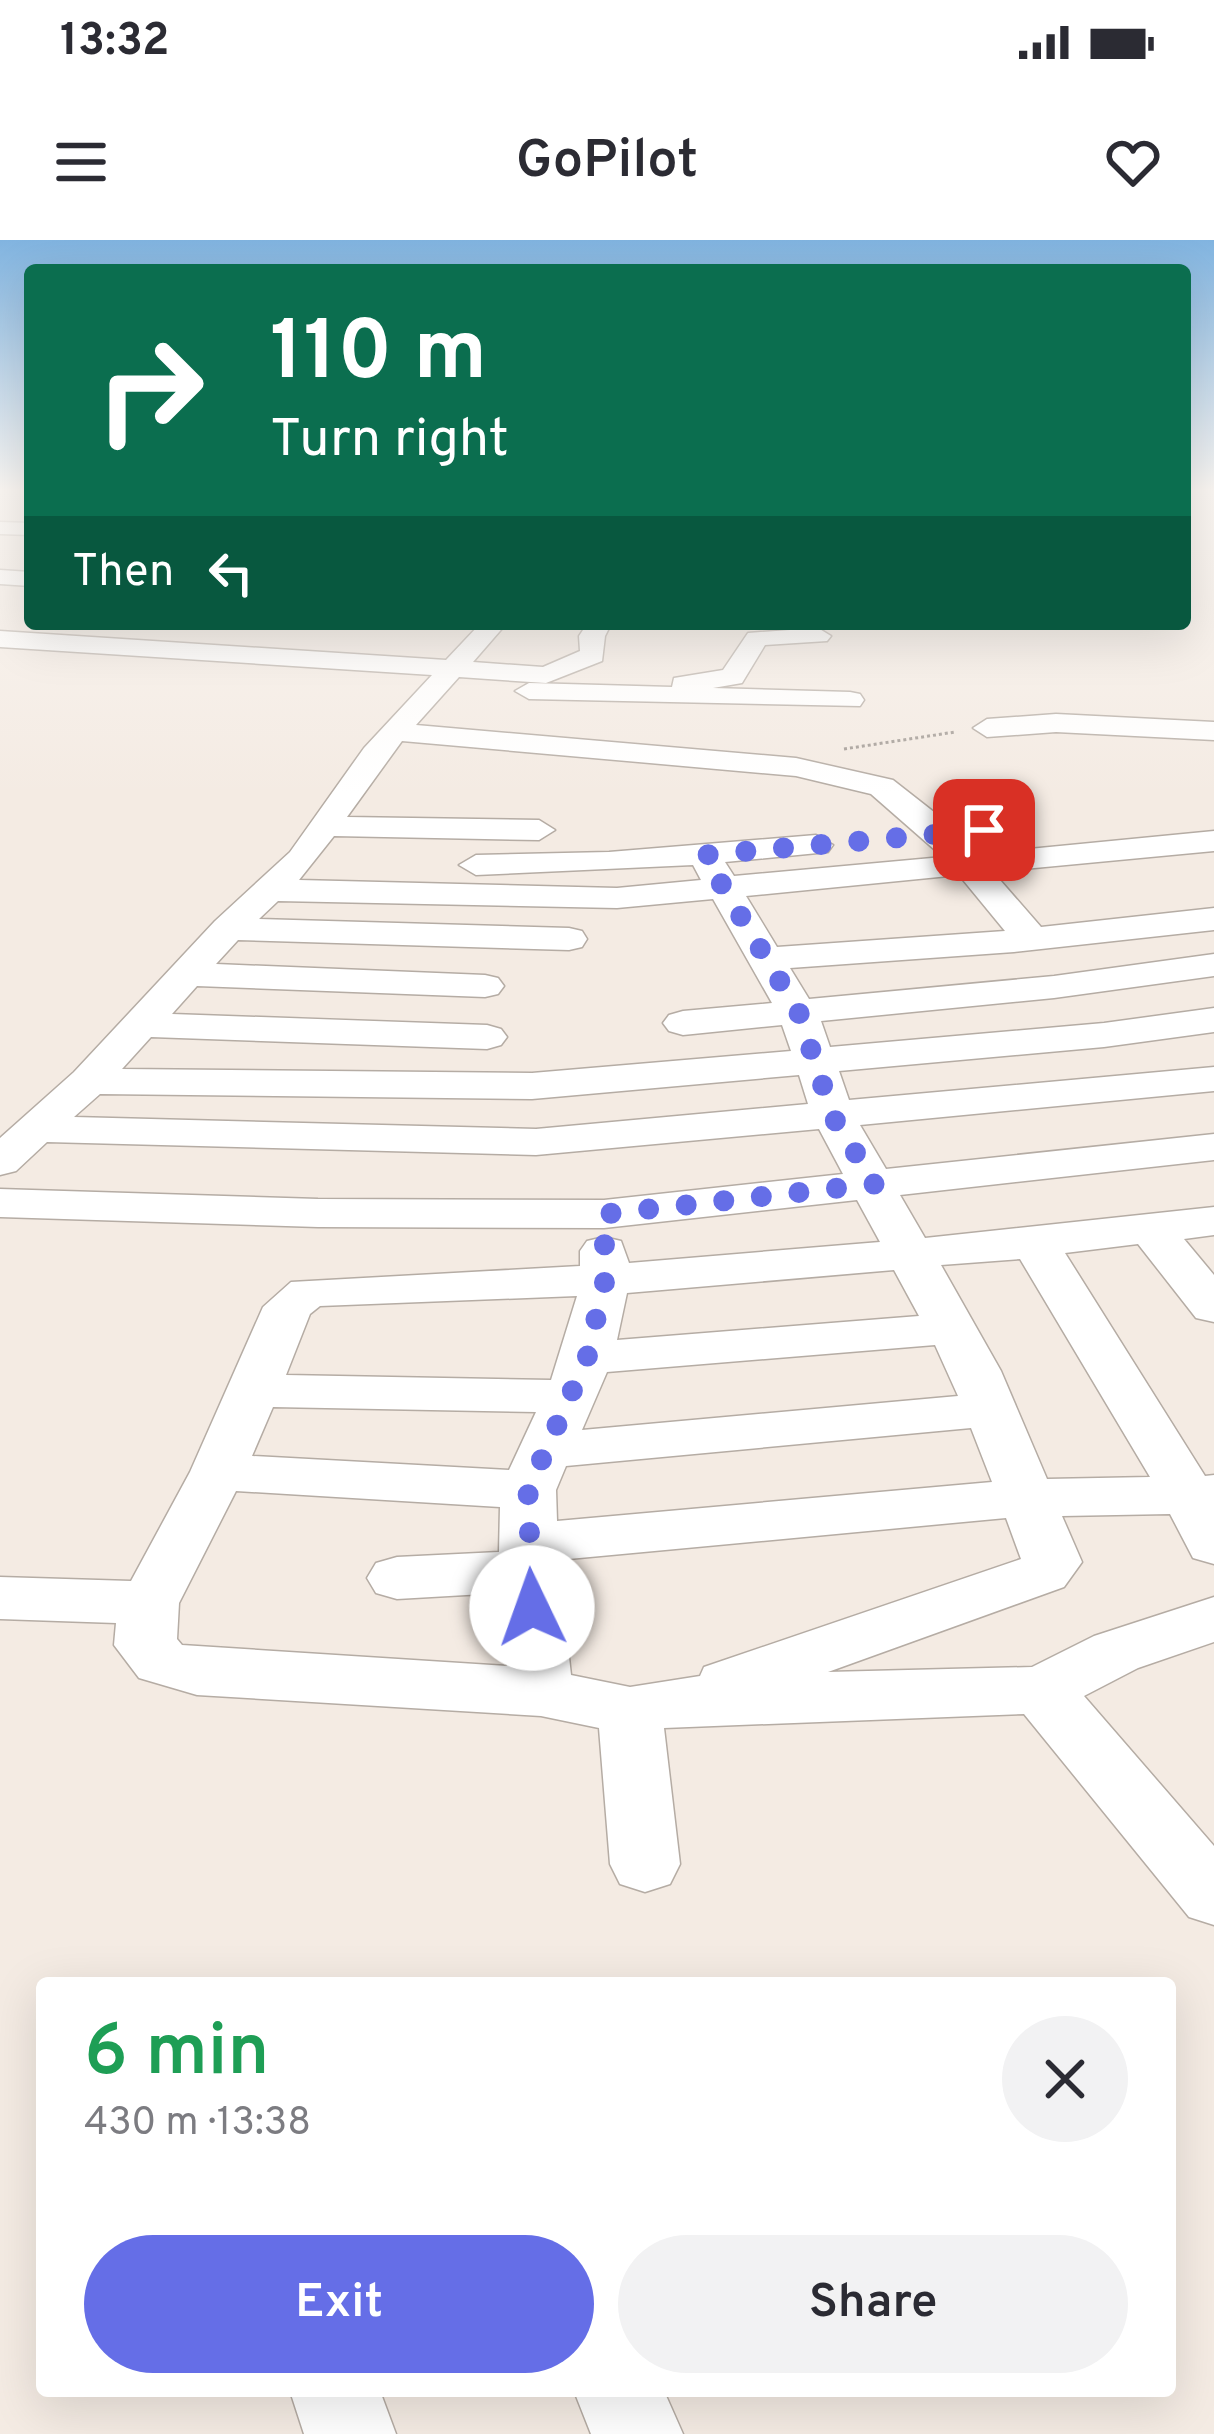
<!DOCTYPE html>
<meta charset="utf-8">
<style>
body{margin:0;font-family:Overpass,sans-serif;background:#f2f2f3;color:#2b2b33;height:100vh;display:flex;flex-direction:column;font-size:45px;white-space:nowrap}
*{box-sizing:border-box;margin:0}
p{font-size:39px;color:#7c7c81}
.icon{flex:none;width:66px;height:66px;fill:none;stroke:currentColor;stroke-width:2;stroke-linecap:round;stroke-linejoin:round}
.map{position:relative;flex:1;overflow:hidden}
.panel{position:absolute;left:36px;top:1737px;width:1140px;height:420px;display:flex;flex-direction:column;background:#fff;border-radius:12px;box-shadow:0 12px 48px #0002}
.panel>*{flex:none}
.guide{position:absolute;left:24px;top:24px;width:1167px;height:366px;border-radius:12px;box-shadow:0 12px 48px #0002;background:#0b6e4f;color:#fff;overflow:hidden}
.pin{position:absolute;display:grid;place-items:center;width:102px;height:102px;color:#fff;margin:-51px;border-radius:24px;box-shadow:0 6px 18px #0006}
.me{position:absolute;width:132px;margin:-66px;rotate:357deg;stroke-linejoin:round;filter:drop-shadow(0 0 9px #0008)}
.turn{display:flex;align-items:center;gap:42px;height:252px;padding:0 48px;font-size:54px}
.turn .icon{width:156px;height:156px;stroke-width:2.5}
.turn b{display:block;font-size:84px;line-height:102px}
.then{display:flex;align-items:center;height:114px;padding:0 48px;background:#0003;gap:24px;font-size:45px}
.round{display:grid;place-items:center;flex:none;width:126px;height:126px;border-radius:63px;background:#f2f2f3}
.head{display:flex;align-items:center;justify-content:space-between;height:204px;padding:0 48px}
h1{font-size:72px;font-weight:600;line-height:90px;color:#1e9e55}
.cta{display:flex;gap:24px;margin-top:auto;padding:24px 48px}
.cta a{flex:1;height:138px;border-radius:72px;background:#656ee7;color:#fff;font-size:48px;font-weight:600;line-height:138px;text-align:center}
.cta a+a{background:#f2f2f3;color:#2b2b33}
.status{display:flex;justify-content:space-between;align-items:center;height:84px;padding:0 60px;background:#fff;direction:ltr}
.status svg{height:33px;fill:currentColor}
header{display:flex;justify-content:space-between;align-items:center;height:156px;padding:0 48px;background:#fff;font-size:54px;font-weight:600}
.map>svg:first-child{display:block}
</style>
<div class="status"><b>13:32</b><svg viewBox="0 0 49 12"><path d="M0 12V9h3v3zM5 12V6h3v6zM10 12V3h3v9zM15 12V0h3v12zM26 1h20v11H26zM47 4h2v5h-2z"/></svg></div>
<header><svg class="icon" aria-label="menu" viewBox="0 0 24 24"><path d="M4 6h16M4 12h16M4 18h16"/></svg>GoPilot<svg class="icon" aria-label="heart" viewBox="0 0 24 24"><path d="M12 20l-8-8c-3-5 5-10 8-4 3-6 11-1 8 4z"/></svg></header>
<div class="map">
<svg width="1214" height="2194" viewBox="0 0 1214 2194">
<rect width="100%" height="100%" fill="#f4ebe3"/>
<g fill="none" stroke-linecap="round" stroke-linejoin="round">
<defs>
<path id="minor" d="M0,282l30,1v12l-30,-1z
M0,330l30,2v14l-30,-2z
M480,384h26l-33,38 70,5 37,-16 -1,-15 8,-12h24l-6,12 -3,25 -56,22 -87,-6 -43,48 380,33 97,22 60,47 23,27 238,-23v20l-221,21 48,55 173,-19v22l-200,22 -224,16 19,31 245,-23 160,-22v22l-160,22 -233,23 9,26 274,-24 110,-15v24l-110,15 -265,24 10,29 365,-33v24l-354,34 26,44 328,-35v26l-314,35 25,43 289,-31v28l-30,4 30,36v47l-18,-4 -58,-74 -73,9 140,223 9,-1v89l-21,-6 -23,-44 -108,2 20,46 -18,25 -236,85 204,-5 62,-31 120,-39v45l-76,26 -54,28 130,150v79l-25,-8 -165,-203 -360,14 16,136 -10,20 -25,8 -25,-8 -10,-20 -11,-136 -58,-12 -344,-21 -58,-17 -25,-33 2,-22 -116,-4v-42l131,4 59,-109 73,-165 28,-25 289,-16v-15l7,-10 17,-4 17,4 8,22 251,-21 -23,-42 -253,28 -286,-1 -318,-10v-28l318,10 286,1 239,-26 -24,-45 -283,26 -489,-13 -31,29 -16,4v-37l74,-66 141,-151 75,-69 74,-104 68,-73 -432,-28v-16l446,29zM402,501l394,35 75,18 72,63 -209,19 -9,-14 103,-10 5,-7 -17,-10 -207,17 -133,3 -17,10 17,10 217,-10 8,15 -84,8 -318,-8 35,-44 205,4 16,-10 -16,-10 -192,-3zM959,635l46,56 -228,16 -31,-51zM713,659l59,104 -89,8 -14,4 -6,8 6,8 14,4 99,-10 9,26 -259,22 -410,-4 29,-32 336,12 14,-4 6,-8 -6,-8 -14,-4 -315,-11 25,-28 288,11 13,-3 6,-8 -6,-8 -13,-3 -269,-11 22,-24 331,10 13,-3 5,-8 -5,-8 -13,-3 -310,-9 19,-18 339,7zM799,835l9,29 -272,25 -462,-12 26,-23 432,5zM1020,1019l130,218 -103,2 -46,-108 -60,-106zM894,1030l25,46 -302,24 10,-47zM577,1056l-26,84 -265,-5 24,-61 10,-8zM935,1105l23,51 -376,34 25,-58zM273,1167l263,5 -27,58 -257,-14zM971,1188l21,54 -435,39 -1,-31 10,-24zM236,1251l264,16 -1,45 -102,5 -21,6 -9,15 9,15 21,6 104,-6 6,73 -325,-21 -5,-6 2,-36zM1006,1278l15,41 -317,108 -4,9 -70,11 -59,-12 -13,-115z
M818,388l13,8 -4,5 -62,4 -23,38 -29,5 137,4 10,2 4,6 -4,6 -331,-7 -14,-8 14,-8 143,4 2,-9 49,-8 25,-37z
M1056,474l158,8v18l-158,-8 -69,5 -14,-9 14,-9z
M290,2151h90l16,43h-92z
M574,2151h90l19,43h-92z"/>
</defs>
<use href="#minor" stroke="#b5aca4" stroke-width="3"/>
<path stroke="#a39c96" stroke-width="3" stroke-dasharray="3 3" stroke-linecap="butt" d="M844,509l111,-17"/>
<use href="#minor" fill="#fff" fill-rule="evenodd"/>
</g>
<linearGradient id="sky" x2="0" y2="1"><stop stop-color="#81b4e0"/><stop offset="0.45" stop-color="#faf6f2"/><stop offset="1" stop-color="#faf6f2" stop-opacity="0"/></linearGradient>
<rect width="1214" height="555" fill="url(#sky)"/>
<g fill="none" stroke-linecap="round" stroke-linejoin="round">
<path stroke="#656ee7" stroke-width="21" stroke-dasharray="0 37.8" d="M532,1368l-4,-118 59,-132 18,-78 -1,-66 271,-30 -42,-67 -34,-104 -95,-158 280,-25"/>
</g>
</svg>
<div class="pin" style="left:984px;top:590px;background:#d93025"><svg class="icon" aria-label="arrive" viewBox="0 0 24 24"><path d="M6 21V4h12l-3 4 3 4H6"/></svg></div>
<svg class="me" style="left:532px;top:1368px" viewBox="-20 -20 40 40"><circle r="19" fill="#fff"/><path d="M0-13L10 11 0 6-10 11z" fill="#656ee7"/></svg>
<div class="guide">
<div class="turn"><svg class="icon" aria-label="right" viewBox="0 0 24 24"><path d="M7 20v-9h11M14 6l5 5-5 5"/></svg><div><b>110 m</b>Turn right</div></div>
<div class="then">Then<svg class="icon" aria-label="left" viewBox="0 0 24 24"><path d="M17 20v-9H6M10 6l-5 5 5 5"/></svg></div>
</div>
<section class="panel">
<div class="head"><div><h1>6 min</h1><p>430 m · 13:38</p></div><a class="round"><svg class="icon" aria-label="close" viewBox="0 0 24 24"><path d="M6 6l12 12M18 6L6 18"/></svg></a></div>
<div class="cta"><a>Exit</a><a>Share</a></div>
</section>
</div>
